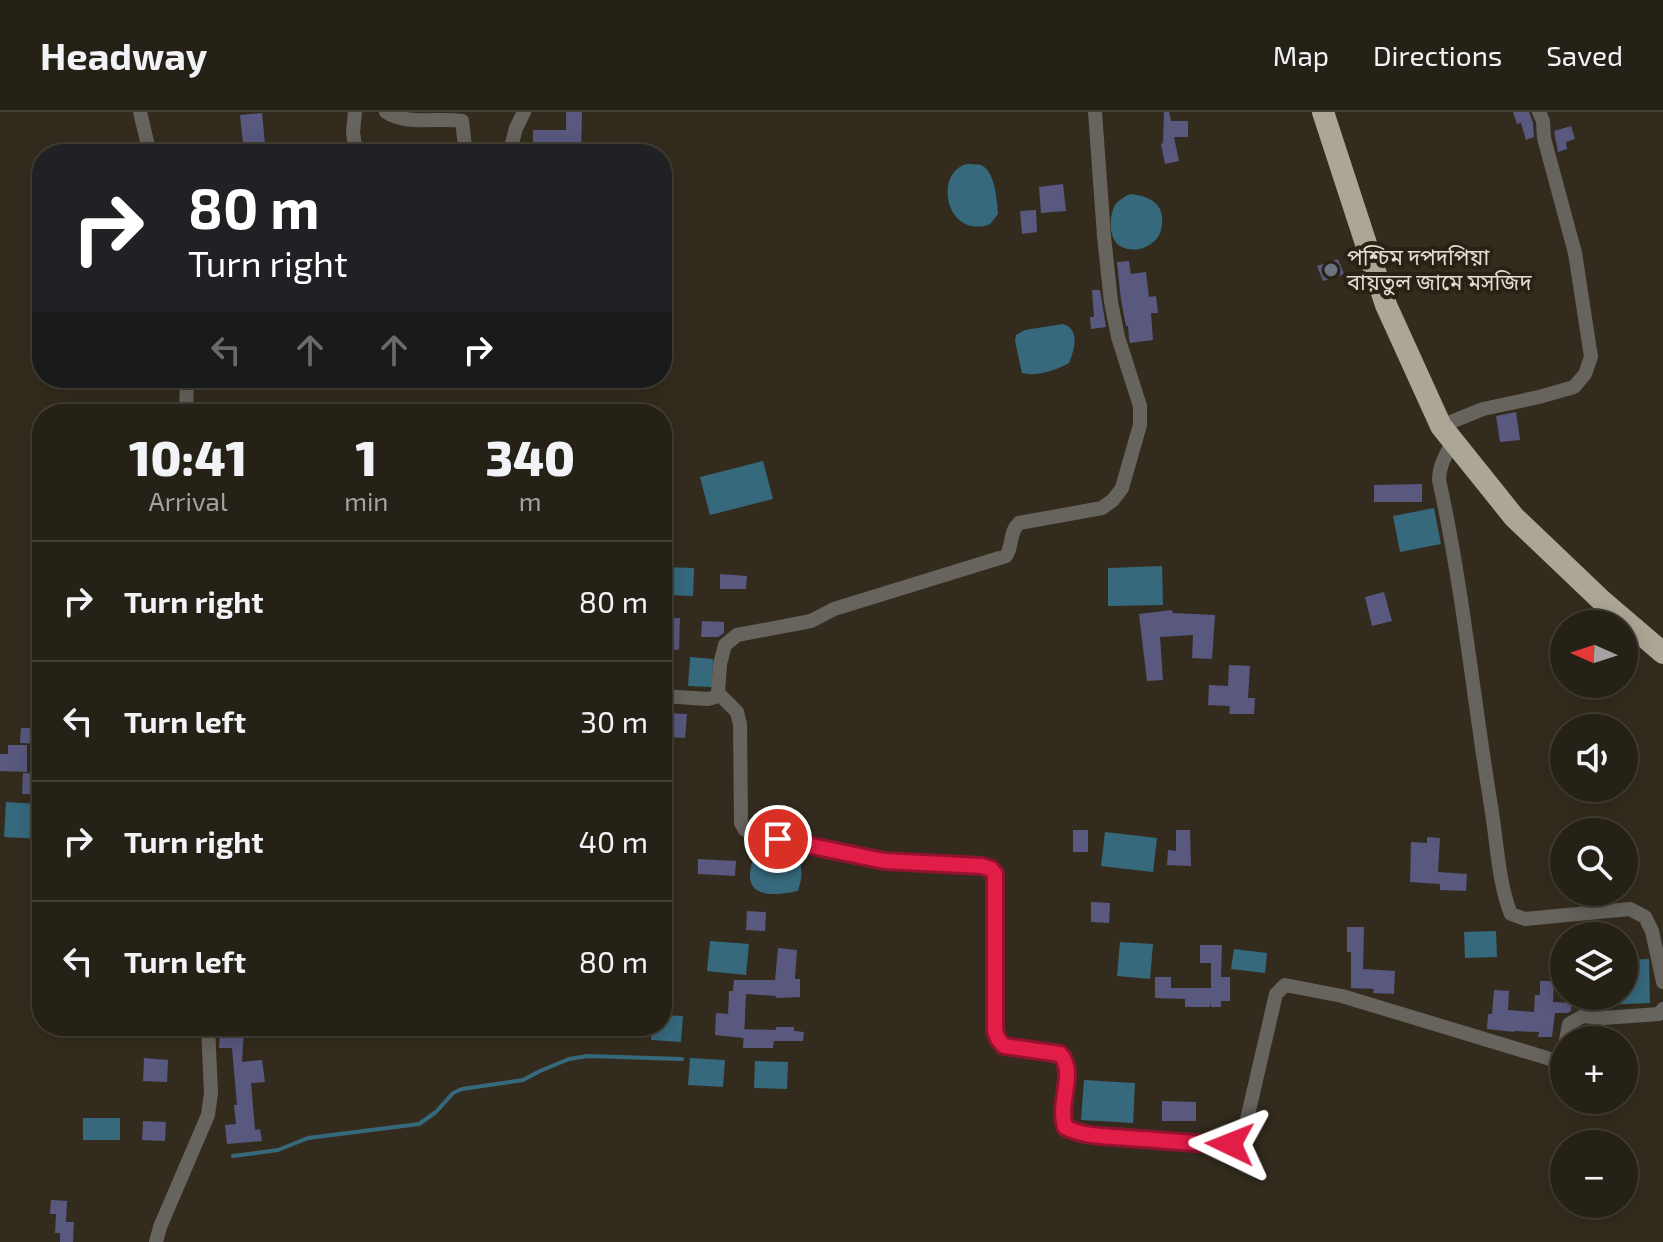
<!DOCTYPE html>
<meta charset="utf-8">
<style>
body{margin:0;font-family:"Exo 2","Noto Sans Bengali",sans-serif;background:#322e23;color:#f1f3f6;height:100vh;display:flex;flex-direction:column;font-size:30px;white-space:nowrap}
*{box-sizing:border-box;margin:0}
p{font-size:26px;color:#a4a3a1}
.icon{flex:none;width:44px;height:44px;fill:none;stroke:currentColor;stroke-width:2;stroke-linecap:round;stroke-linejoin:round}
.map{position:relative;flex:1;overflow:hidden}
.details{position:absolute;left:32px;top:292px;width:640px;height:632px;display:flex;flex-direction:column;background:#262116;border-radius:32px;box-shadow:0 4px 20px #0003,0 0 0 2px #423e35}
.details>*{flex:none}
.banner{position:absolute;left:32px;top:32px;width:640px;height:244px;border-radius:32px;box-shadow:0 4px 20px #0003,0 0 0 2px #423e35;background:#202124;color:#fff;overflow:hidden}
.needle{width:52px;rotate:273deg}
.tools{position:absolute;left:1550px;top:498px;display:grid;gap:16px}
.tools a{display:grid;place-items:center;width:88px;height:88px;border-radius:50%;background:#262116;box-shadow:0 4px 20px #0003,0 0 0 2px #423e35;font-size:40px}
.pin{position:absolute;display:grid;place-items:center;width:68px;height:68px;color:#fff;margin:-34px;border:4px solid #fff;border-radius:50%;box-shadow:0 2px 8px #0007}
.me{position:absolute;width:88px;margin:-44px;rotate:272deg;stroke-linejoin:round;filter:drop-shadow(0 0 6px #0008)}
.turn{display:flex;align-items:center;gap:28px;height:168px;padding:0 24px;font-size:36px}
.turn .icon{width:104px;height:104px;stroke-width:2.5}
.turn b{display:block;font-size:56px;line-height:68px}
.lanes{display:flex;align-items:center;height:76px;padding:0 24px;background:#0003;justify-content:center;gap:40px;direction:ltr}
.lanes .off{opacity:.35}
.eta{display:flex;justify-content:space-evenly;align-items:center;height:136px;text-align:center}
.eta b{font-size:48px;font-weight:800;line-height:56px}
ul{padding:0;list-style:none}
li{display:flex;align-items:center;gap:24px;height:120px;padding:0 24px;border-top:2px solid #423e35}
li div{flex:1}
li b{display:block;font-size:30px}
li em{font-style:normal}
header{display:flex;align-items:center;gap:48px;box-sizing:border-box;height:112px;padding:0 40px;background:#262116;border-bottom:2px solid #423e35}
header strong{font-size:38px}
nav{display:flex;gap:44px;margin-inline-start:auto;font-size:28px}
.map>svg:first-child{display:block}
</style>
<header>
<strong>Headway</strong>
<nav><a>Map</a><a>Directions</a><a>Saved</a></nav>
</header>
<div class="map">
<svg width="1663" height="1130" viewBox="0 0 1663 1130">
<rect width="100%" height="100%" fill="#332c1e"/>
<path fill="#37697d" d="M967,52c4,0 10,0 14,1 14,6 16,35 17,49 -3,3 -5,7 -8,10 -6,3 -13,3 -19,2 -28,-6 -33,-55 -4,-62z
M1130,82c21,2 37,11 31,36 -4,16 -26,25 -41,16 -12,-8 -11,-30 -5,-41 4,-5 9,-8 15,-11z
M1063,212c17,5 12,25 6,39 -12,7 -33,14 -47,10l-7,-32 1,-6 9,-5z
M763,349l10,38 -63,16 -10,-38z
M1434,396l7,36 -41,8 -7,-36z
M1162,454l1,39 -55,1v-38z
M662,455l32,1 -1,28 -31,-1z
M690,545l23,2 -1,28 -24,-1z
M6,690l36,2v35l-38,-2z
M1105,720l52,6 -4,34 -52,-6z
M784,735c20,9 20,25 14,44 -15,3 -47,9 -48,-14 0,-10 2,-16 7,-24z
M1496,819l1,26 -32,1 -1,-26z
M710,829l39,3 -3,31 -39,-4z
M1120,830l33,2 -3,35 -33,-3z
M1234,837l33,4 -2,20 -34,-4z
M1649,847l1,44 -48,2v-9h22v-36z
M662,903l21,1 -2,26 -30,-2 1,-14h10z
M690,946l35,2 -2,27 -35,-2z
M755,949l33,1 -1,27 -33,-1z
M1084,968l51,3 -2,40 -52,-3z
M83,1006h37v22h-37z"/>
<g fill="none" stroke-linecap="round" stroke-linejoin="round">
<path stroke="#37697d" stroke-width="4" d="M233,1044l45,-6 30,-12 111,-14 17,-12 17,-19 9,-4 61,-9 17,-9 29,-12 19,-3 94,3"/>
</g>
<path fill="#59587f" d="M566,0h16l-1,42h-13v-7l-35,-1v-16h33z
M1164,0h5l2,9h17v16h-14l5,24 -14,3 -4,-20 2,-1z
M1513,0h16l4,11 1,14 -8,3 -5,-17 -4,1z
M262,1l4,41h-22l-4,-39z
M1571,14l4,13 -9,3 1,7 -9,3 -4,-21z
M1063,72l3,27 -25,2 -2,-26z
M1036,98l1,22 -15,2 -2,-23z
M1338,147l6,15 -21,7 -6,-15z
M1129,149l2,13 15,-2 3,25 7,-1 2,17h-7l2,27 -23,3 -1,-4 -1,-13h-2l-5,-26 -4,-38z
M1092,178h8l6,37 -15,2 -1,-12h4z
M1516,300l4,28 -20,2 -4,-26z
M1422,372v18h-48v-17z
M720,462l27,2 -1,13h-26z
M1384,480l8,29 -20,5 -7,-29z
M1172,498l1,3 42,2 -3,44 -20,-1 1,-23 -33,2 3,43 -16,1 -8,-67z
M667,506h13l-1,32 -15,-1z
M702,509l22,1v11l-6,4h-17z
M1229,553l21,1 -2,32h7l-1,16h-25l1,-8 -22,-1 1,-20 19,1z
M30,598h12v34l-22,-1 1,-15h9z
M668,601l19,1 -2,24 -18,-1z
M8,633h19v27l-27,-1v-17h8z
M23,661l19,1 -1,20h-19z
M1073,718h15v22h-15z
M1176,718h14l1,36 -24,-1 1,-15 8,1z
M1427,725l13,1 -2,34 29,2 -1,17 -26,-1v-6l-30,-2 1,-40 16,1z
M698,747l38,2 -1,15 -37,-2z
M1091,790l19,1 -1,20 -18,-1z
M747,799l19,1 -1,19 -19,-1z
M1347,815h17l-1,42 32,2 -1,23 -21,-1 1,-4 -23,-1v-36h-4z
M1200,833h22l-1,32h9v24h-9v6h-10l-1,-6v6h-25v-8l-30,-1v-21h16v11h40v-25h-11z
M778,836l19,2 -2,29h5v18l-24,1v-2l-30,-2 -2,44 -29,-3 1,-22 12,1 1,-23h4l1,-11h41z
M1540,869h14l-1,21 19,1 -1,8 -3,2h-13l-3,24h-14l1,-5 -25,-1v1l-27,-3 1,-15h4l2,-24 15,1 -1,19 26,2 1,-17h5z
M776,915h18v4l10,1 -1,9h-29l-1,7h-30l1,-19 32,1z
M220,917l24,1 -2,32 20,-2 3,22 -14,1 4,47 5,-1 2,12 -35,3 -2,-19 11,-1 -2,-19h3l-5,-57h-13z
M144,946l24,2 -1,22 -24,-1z
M1162,989l34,1v19h-34z
M143,1009l23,1 -1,19 -23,-1z
M51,1088l16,1 -1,21h8l-1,20h-13v-9h-5l1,-19h-6z"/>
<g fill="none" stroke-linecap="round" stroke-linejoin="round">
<path stroke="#67645d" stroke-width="14" d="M140,0l10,42
M355,0l-2,20 3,22
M386,0c21,14 52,5 76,9l3,26 22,7
M492,42l19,-7 5,-19 8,-16
M186,302l1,-36
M1441,314l42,-17 56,-12 35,-10 11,-13 6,-17 -16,-104 -31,-115 -1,-17 -4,-9
M1453,329c-6,12 -14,24 -14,39 24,108 34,217 52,326 6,35 7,76 20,108l14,5 105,-10 15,8 7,14 11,51
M718,581l19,19 3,12 1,99 4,7 6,3 133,28 98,5 9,3 4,5v157l3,8 6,7 56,8c17,19 -3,49 5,73l10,5 122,11 33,1 15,-16 31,-134 9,-9 57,11 215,65 7,-9
M662,584l46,3 7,-2 3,-4 2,-29 5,-19 12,-10 74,-14 23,-12 172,-53c7,-10 3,-24 13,-33l83,-15 11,-8 9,-12 18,-63v-19l-22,-69 -7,-35 -7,-66 -9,-124
M1566,928l3,-16 14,-8 20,2 56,-4 4,-5
M156,1130l4,-15 48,-112 3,-22 -3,-67"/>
<path stroke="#aca696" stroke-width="22" d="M1323,0l63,193 55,121 73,91 86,82 63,54"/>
</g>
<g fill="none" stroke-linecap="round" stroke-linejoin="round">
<defs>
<path id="route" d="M778,727l106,22 98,5 9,3 4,5v157l3,8 6,7 56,8c17,19 -3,48 5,73 18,10 42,9 62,11 34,2 68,6 103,6"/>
</defs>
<use href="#route" stroke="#92132f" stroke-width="20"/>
<use href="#route" stroke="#e11d48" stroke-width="14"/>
</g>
<circle fill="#6b7280" stroke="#292214" stroke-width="3" cx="1331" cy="158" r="8"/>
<g text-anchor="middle" stroke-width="8" stroke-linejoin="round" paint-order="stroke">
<g font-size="22" fill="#e0dcd3" stroke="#292214" text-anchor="start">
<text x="1347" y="153">পশ্চিম দপদপিয়া<tspan x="1347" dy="25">বায়তুল জামে মসজিদ</tspan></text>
</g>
</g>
</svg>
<div class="tools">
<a><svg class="needle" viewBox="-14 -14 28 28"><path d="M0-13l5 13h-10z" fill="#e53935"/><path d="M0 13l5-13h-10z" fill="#a4a3a1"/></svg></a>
<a><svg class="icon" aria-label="sound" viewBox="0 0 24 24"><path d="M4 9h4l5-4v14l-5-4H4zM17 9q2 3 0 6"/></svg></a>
<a><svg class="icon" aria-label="search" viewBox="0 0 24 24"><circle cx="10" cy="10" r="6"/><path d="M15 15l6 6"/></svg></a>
<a><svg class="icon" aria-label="layers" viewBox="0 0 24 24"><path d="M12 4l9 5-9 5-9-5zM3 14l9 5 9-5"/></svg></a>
<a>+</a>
<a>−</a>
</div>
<div class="pin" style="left:778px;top:727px;background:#d93025"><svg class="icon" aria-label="arrive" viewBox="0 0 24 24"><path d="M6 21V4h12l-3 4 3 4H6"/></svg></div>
<svg class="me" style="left:1230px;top:1032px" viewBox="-20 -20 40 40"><path d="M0-17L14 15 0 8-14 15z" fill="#e11d48" stroke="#fff" stroke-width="4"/></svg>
<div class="banner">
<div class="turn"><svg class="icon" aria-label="right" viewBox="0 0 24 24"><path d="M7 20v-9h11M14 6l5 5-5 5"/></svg><div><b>80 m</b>Turn right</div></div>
<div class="lanes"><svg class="icon off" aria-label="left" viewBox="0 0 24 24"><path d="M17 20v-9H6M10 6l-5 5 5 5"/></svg><svg class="icon off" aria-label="ahead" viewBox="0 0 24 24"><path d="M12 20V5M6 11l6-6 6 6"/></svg><svg class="icon off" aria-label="ahead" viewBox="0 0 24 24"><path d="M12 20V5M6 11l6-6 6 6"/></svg><svg class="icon" aria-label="right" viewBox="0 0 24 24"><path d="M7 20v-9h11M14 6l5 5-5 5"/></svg></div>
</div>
<section class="details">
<div class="eta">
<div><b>10:41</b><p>Arrival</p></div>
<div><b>1</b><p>min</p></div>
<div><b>340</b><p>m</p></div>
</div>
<ul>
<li><svg class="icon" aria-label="right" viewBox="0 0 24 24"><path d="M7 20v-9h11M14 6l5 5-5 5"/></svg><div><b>Turn right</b></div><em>80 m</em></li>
<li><svg class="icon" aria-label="left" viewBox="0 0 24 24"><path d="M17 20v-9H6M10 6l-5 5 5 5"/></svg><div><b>Turn left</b></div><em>30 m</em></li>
<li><svg class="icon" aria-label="right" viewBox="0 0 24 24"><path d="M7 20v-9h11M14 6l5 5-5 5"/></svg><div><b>Turn right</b></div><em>40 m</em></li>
<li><svg class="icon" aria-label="left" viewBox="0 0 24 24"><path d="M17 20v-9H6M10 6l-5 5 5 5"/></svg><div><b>Turn left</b></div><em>80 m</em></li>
</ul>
</section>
</div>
